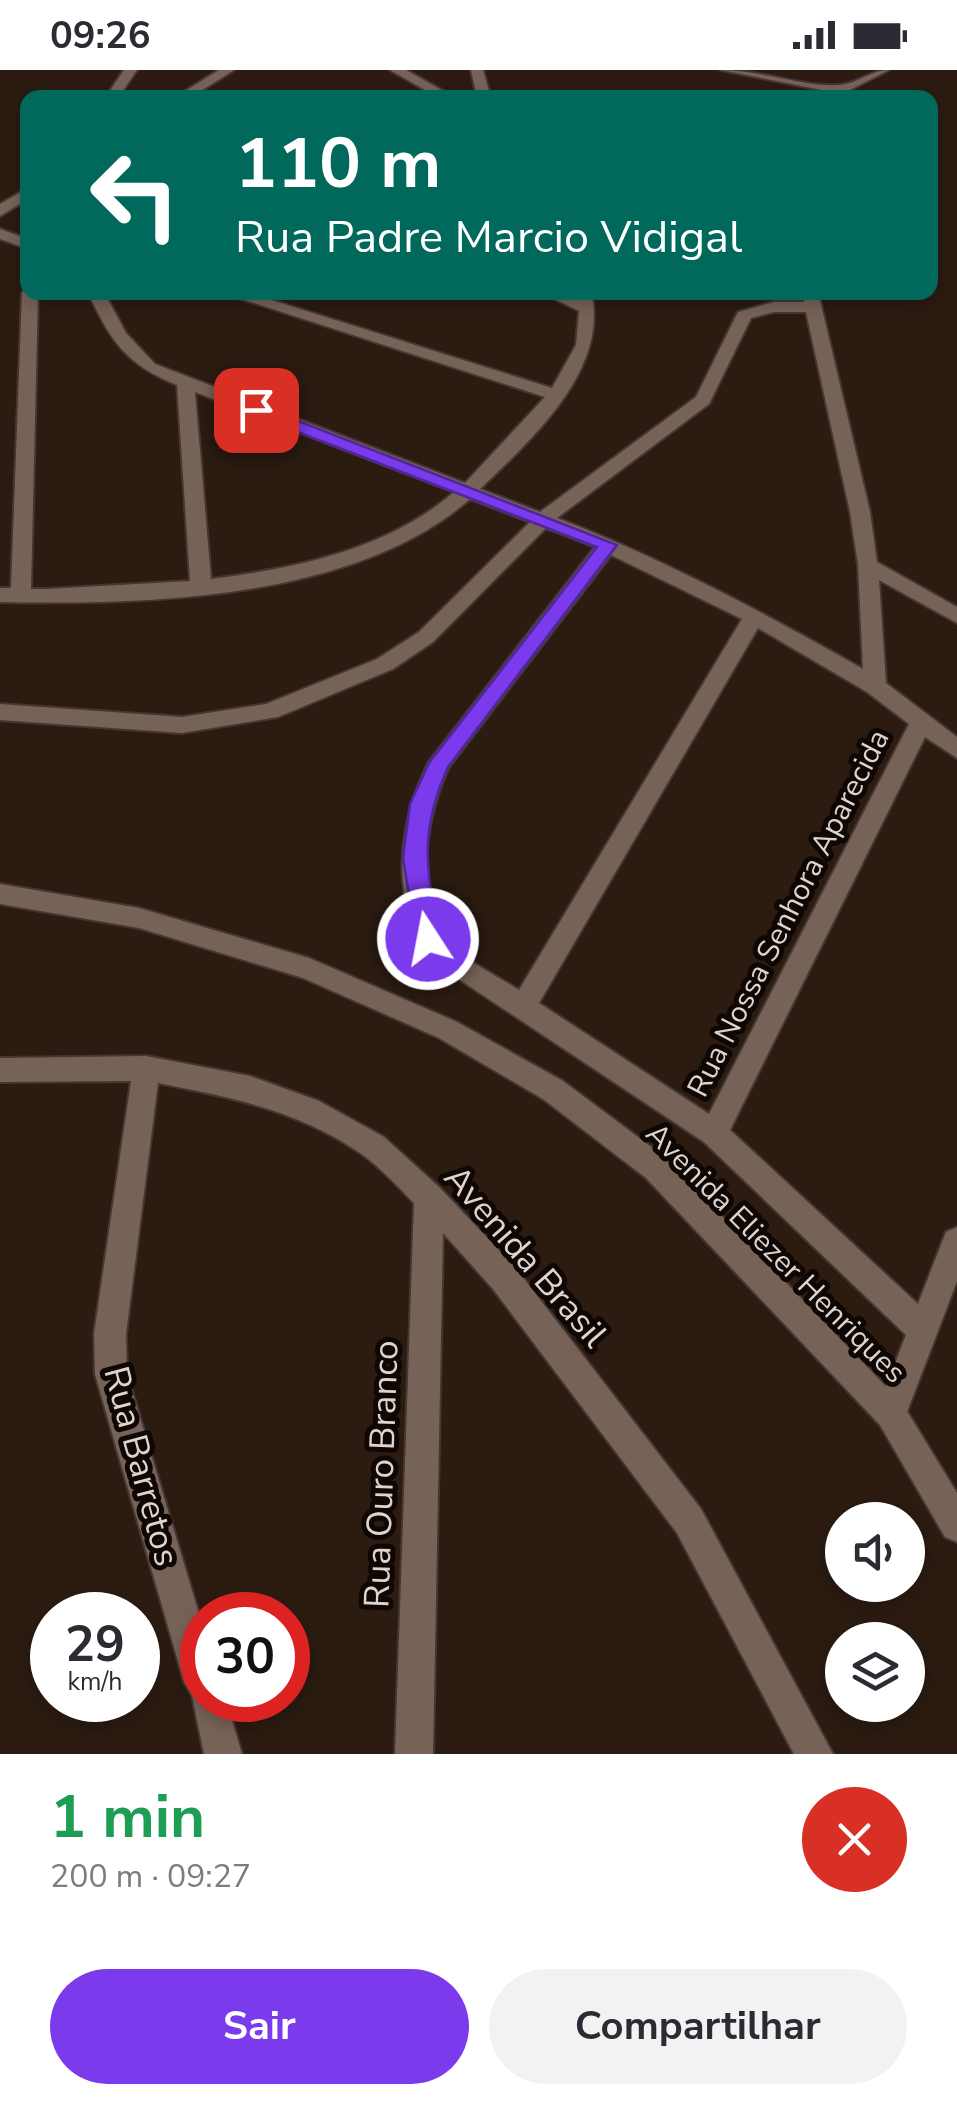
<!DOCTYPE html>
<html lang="pt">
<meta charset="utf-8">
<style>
body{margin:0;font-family:"Nunito Sans",sans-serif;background:#f2f2f3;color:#2b2b33;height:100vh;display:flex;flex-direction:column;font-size:38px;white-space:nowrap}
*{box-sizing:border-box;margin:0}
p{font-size:32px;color:#7c7c81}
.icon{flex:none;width:55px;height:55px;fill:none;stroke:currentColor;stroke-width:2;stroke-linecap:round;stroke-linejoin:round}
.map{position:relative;height:1684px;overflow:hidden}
.drawer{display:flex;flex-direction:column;background:#fff;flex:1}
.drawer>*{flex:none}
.hud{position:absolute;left:20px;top:20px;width:918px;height:210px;border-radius:20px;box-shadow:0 5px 15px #0003;background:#00695c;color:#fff;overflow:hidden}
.buttons{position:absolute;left:825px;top:1432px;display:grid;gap:20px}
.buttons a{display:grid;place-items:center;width:100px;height:100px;border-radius:50%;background:#fff;box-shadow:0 5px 15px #0003;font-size:50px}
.speed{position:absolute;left:30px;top:1522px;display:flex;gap:20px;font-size:50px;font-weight:700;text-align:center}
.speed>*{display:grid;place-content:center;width:130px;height:130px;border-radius:50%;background:#fff;box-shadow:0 5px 15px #0003;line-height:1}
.speed small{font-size:25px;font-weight:400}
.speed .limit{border:15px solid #d22;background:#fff;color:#111}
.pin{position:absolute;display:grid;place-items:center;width:85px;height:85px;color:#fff;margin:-42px;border-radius:20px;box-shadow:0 5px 15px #0006}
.me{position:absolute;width:110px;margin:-55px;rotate:349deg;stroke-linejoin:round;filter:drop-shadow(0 0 8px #0008)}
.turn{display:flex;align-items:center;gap:35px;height:210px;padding:0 50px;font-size:45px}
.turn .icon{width:130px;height:130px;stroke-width:2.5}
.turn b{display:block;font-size:70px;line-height:85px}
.round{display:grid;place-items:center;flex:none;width:105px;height:105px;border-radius:52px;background:#f2f2f3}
.head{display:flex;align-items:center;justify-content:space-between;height:170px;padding:0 50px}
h1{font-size:60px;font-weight:700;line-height:75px;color:#1e9e55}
.cta{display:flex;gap:20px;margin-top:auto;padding:20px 50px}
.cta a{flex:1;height:115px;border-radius:60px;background:#7c3aed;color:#fff;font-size:40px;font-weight:700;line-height:115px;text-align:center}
.cta a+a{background:#f2f2f3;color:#2b2b33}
.status{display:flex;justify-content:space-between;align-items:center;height:70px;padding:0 50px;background:#fff;direction:ltr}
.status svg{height:28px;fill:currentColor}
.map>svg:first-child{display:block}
</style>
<div class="status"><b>09:26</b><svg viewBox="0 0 49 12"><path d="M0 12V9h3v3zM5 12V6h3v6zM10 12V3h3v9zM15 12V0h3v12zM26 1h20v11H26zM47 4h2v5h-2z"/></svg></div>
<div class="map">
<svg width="957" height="1684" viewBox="0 0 957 1684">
<rect width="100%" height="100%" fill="#2b1b11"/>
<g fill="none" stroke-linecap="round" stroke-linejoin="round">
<defs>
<path id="minor" d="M124,0h13l-19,28h-13z
M219,0h15l-44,28h-16z
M390,0h16l50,28h-17z
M471,0h12l8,28h-14z
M721,0c39,0 83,17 117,15 18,0 32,-15 51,-15l-47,24z
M28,118v11l-28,17v-12z
M0,159l28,10v10l-28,-10z
M28,218v4h10l-7,297h16l143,-8 -13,-196c-50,-20 -67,-44 -89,-93h16l22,41 29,31 310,119 80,-86 -325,-105h26l306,96 24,-43 3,-34 -39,-19 36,4 -1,-4h16c19,77 -59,147 -111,197l60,23 156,-115 42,-85 36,-10h30l-2,-10h16l52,220 7,50 80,45v16l-78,-43 7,103 71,54v21l-32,-21 -195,393 188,174 28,-72 11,-5v54l-55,144 -11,5 -11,-5 -5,-11 31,-79 -202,-193 -271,-180c-45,-60 -35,-135 -5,-199l167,-216 -49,-19 -113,114 -40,27 -115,48 -96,16 -182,-13v-16l182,13 84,-13 111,-45 42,-27 111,-110 -60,-23c-115,101 -324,106 -470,103v-14h11l11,-296zM774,242h32l44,200 8,53 5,104c-99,-56 -199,-110 -306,-151l152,-114 42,-86zM195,322l259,100c-67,58 -158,76 -243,87zM611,485l131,64 -223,371c-22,-14 -47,-26 -67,-43 -44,-38 -25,-135 -3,-180zM758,558l109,64 42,32 -200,390 -170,-111z
M146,986l104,20 69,25 65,36 55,50 76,80 186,242 132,245h-39l-117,-221 -184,-244 -50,-56 -10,521h-38l19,-551c-16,-16 -33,-35 -51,-48 -62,-44 -133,-58 -205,-72l-32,251 1,40 75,250v76h24l16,54h-38l-12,-58 -8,-14 -89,-308 -1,-40 37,-253 -131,1v-24z"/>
<path id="tertiary" d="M0,814l139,24 170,50 148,64 106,59 103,77 236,245 55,90v49l-12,-5 -65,-112 -234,-247 -103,-79 -104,-61 -136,-60 -164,-50 -139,-24z"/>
</defs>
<use href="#minor" stroke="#443632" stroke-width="4"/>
<use href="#tertiary" stroke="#443632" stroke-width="4"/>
<use href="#minor" fill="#776257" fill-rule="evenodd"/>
<use href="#tertiary" fill="#776257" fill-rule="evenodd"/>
</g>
<path fill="#7c3aed" stroke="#51269a" stroke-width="2.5" d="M251,337h11l355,138 -169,222c-30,67 -21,102 -9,172l-3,7h-17l-3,-7 -13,-81 7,-54 19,-41 168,-216 -346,-133z"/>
<g text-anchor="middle" stroke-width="10" stroke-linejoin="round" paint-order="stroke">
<g font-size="30" fill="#dfd3cd" stroke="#0e0704">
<text transform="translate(788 843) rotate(-63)" y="10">Rua Nossa Senhora Aparecida</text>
<text transform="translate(776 1183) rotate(45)" y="10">Avenida Eliezer Henriques</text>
</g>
<g font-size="35" fill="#dfd3cd" stroke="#0e0704">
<text transform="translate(526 1186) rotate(49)" y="12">Avenida Brasil</text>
<text transform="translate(142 1396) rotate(75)" y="12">Rua Barretos</text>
<text transform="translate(381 1404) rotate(-88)" y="12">Rua Ouro Branco</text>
</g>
</g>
</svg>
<div class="buttons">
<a><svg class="icon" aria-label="sound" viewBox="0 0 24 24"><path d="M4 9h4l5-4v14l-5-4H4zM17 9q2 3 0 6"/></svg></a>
<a><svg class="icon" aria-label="layers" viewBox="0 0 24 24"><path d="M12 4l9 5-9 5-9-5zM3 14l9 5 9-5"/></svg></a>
</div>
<div class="speed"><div>29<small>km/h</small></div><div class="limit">30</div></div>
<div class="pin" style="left:256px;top:340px;background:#d93025"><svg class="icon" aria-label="arrive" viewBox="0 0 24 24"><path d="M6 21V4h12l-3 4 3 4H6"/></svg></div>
<svg class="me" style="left:428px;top:869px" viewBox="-20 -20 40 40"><circle r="17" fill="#7c3aed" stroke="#fff" stroke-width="3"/><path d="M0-11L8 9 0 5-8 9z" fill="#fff"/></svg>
<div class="hud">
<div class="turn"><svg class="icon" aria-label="left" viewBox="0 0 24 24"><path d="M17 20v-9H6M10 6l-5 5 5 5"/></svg><div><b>110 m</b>Rua Padre Marcio Vidigal</div></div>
</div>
</div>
<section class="drawer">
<div class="head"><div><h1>1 min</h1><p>200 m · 09:27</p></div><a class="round" style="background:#d93025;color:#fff"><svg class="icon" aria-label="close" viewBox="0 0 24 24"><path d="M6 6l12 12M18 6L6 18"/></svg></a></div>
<div class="cta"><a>Sair</a><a>Compartilhar</a></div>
</section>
